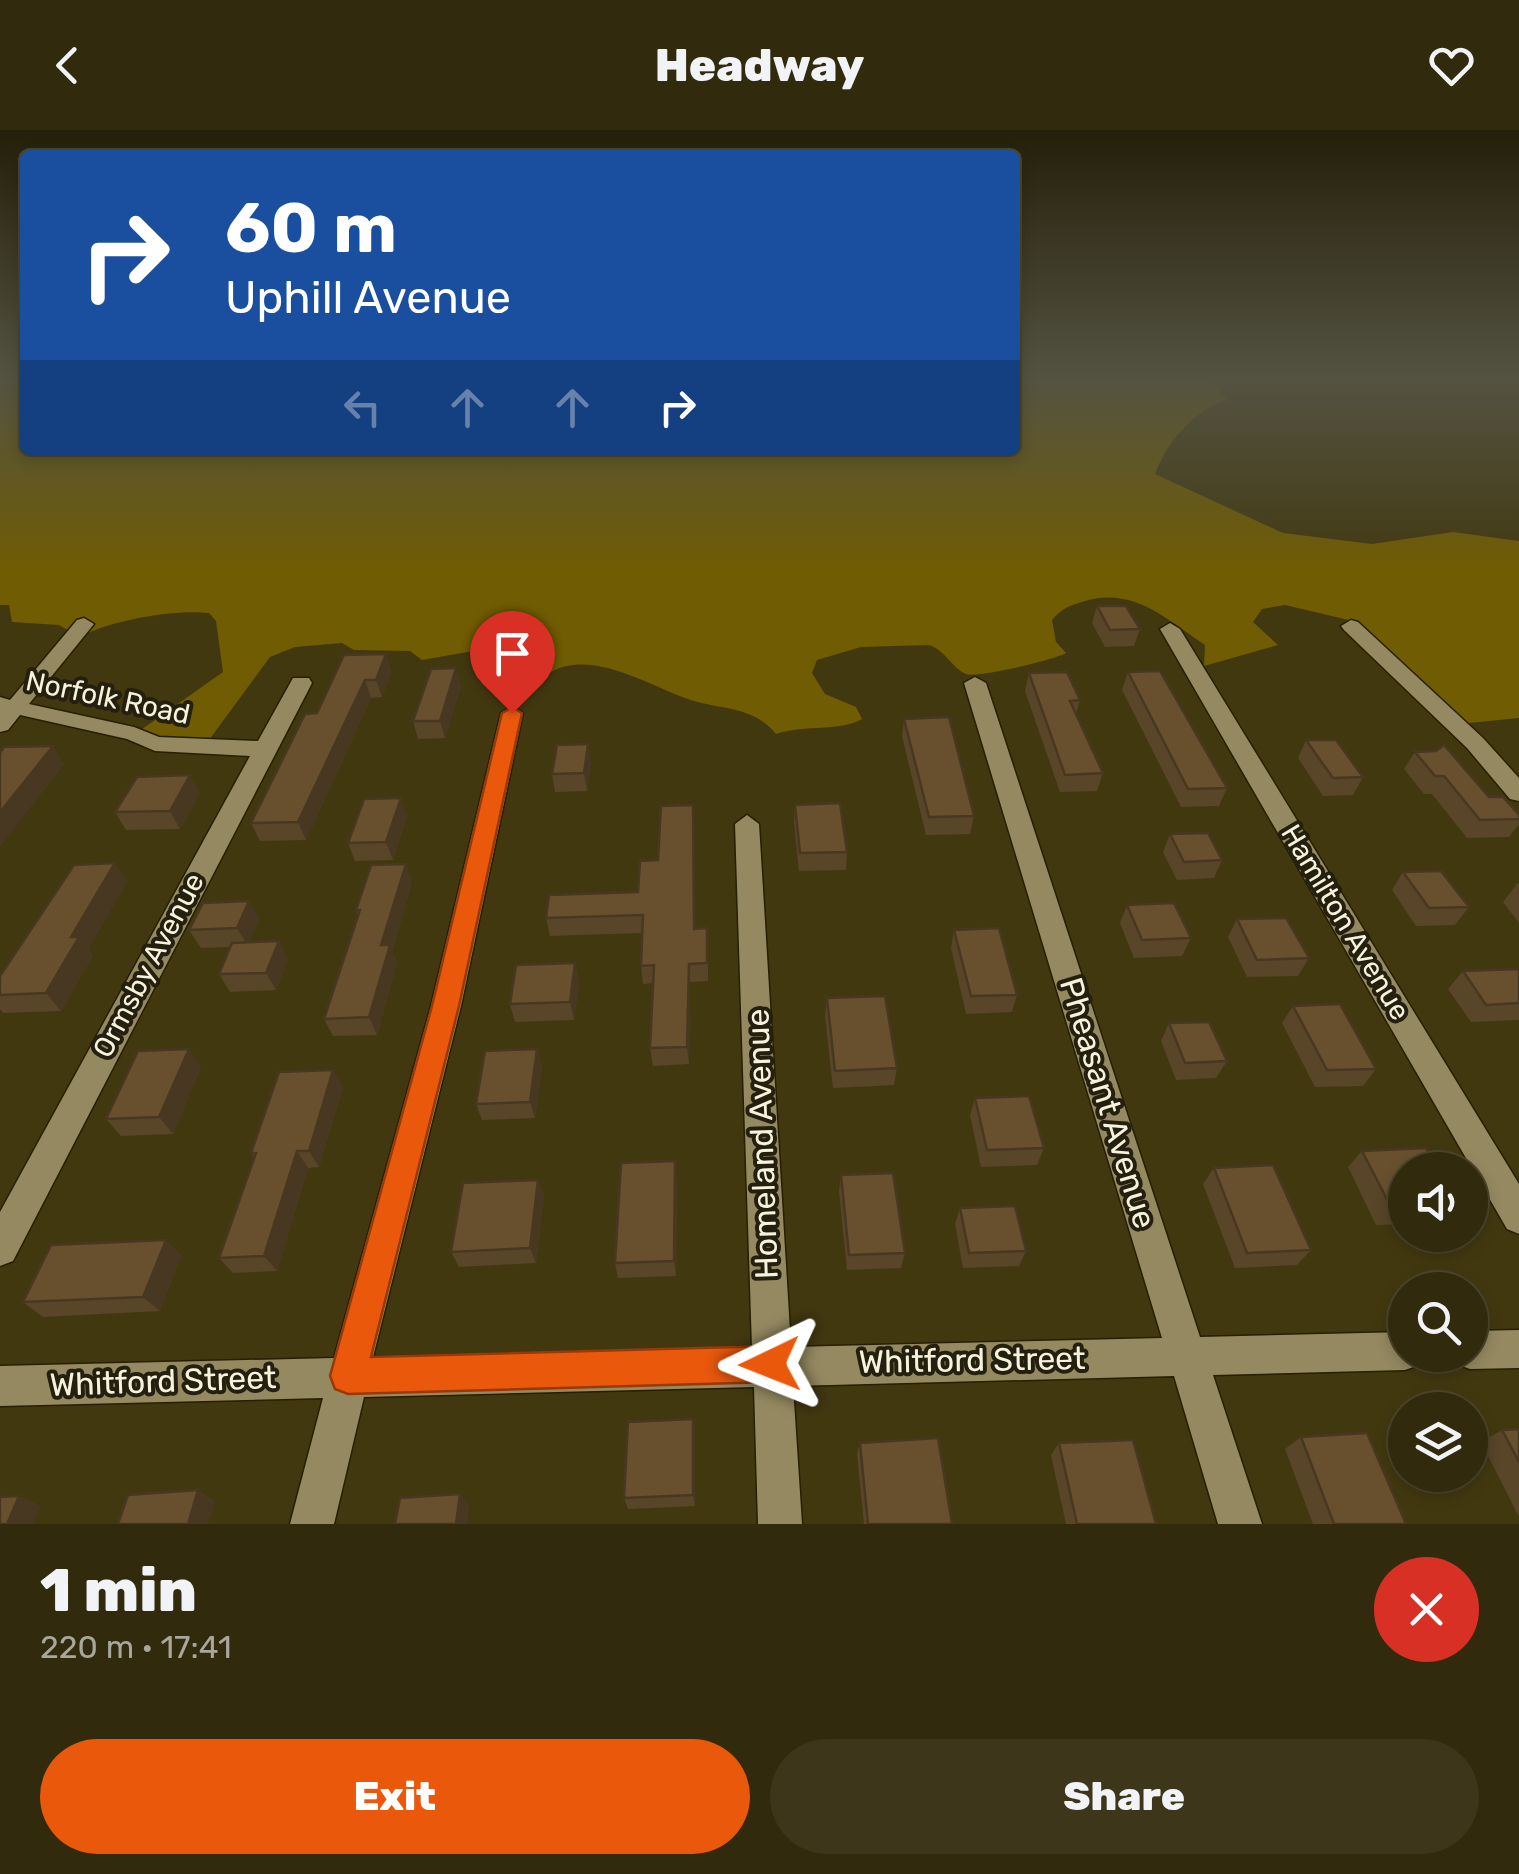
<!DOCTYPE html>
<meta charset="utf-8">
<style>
body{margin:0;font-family:Rubik,sans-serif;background:#3d361a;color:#f1f3f6;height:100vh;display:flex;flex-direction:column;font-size:38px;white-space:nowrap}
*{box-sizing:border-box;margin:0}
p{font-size:32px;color:#a8a79d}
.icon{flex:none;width:55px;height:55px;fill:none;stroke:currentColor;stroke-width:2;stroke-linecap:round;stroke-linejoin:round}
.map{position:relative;height:1394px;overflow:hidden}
.panel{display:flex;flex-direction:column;background:#322a0c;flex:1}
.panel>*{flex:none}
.top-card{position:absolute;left:20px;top:20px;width:1000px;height:305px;border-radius:10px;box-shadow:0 5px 15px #0003,0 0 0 2px #4d462d;background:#1a4fa0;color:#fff;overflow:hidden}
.fabs{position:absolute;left:1388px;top:1022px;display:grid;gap:20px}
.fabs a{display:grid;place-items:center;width:100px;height:100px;border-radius:50%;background:#322a0c;box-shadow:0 5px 15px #0003,0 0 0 2px #4d462d;font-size:50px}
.pin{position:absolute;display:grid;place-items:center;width:85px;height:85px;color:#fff;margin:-102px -42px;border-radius:50% 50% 50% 0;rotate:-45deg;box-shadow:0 0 10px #0007}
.pin .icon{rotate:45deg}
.me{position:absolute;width:110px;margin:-55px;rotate:268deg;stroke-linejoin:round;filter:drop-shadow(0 0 8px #0008)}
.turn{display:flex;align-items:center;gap:35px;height:210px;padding:0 40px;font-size:45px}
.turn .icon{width:130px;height:130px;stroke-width:2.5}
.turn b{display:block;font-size:70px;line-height:85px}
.lanes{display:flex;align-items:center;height:95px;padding:0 40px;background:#0003;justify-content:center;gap:50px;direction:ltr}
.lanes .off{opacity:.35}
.round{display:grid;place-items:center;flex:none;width:105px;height:105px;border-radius:52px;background:#3d361a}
.overview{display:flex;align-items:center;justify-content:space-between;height:170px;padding:0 40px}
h1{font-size:60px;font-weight:800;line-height:75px}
.button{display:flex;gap:20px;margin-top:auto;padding:20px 40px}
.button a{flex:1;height:115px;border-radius:60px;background:#ea580c;color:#fff;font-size:40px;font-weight:800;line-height:115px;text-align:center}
.button a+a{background:#3d361a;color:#f1f3f6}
header{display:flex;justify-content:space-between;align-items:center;height:130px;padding:0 40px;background:#322a0c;font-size:45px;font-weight:800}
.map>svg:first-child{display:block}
</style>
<header><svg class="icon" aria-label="back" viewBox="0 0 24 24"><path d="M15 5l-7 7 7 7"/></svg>Headway<svg class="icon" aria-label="heart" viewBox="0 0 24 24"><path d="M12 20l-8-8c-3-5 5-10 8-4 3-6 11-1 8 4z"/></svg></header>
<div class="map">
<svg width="1519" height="1394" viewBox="0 0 1519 1394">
<rect width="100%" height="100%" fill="#423810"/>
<path fill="#705c02" d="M0,250h25v70h990v-70h197l15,20c-32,9 -61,43 -72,74l128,59 89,11 81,-12 66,9v177l-60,6 -106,-103 -68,-16 -23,4 -9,13 25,23 -74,21 1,-21c-39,-26 -71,-58 -120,-44 -14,4 -23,7 -33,19l4,22 10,11c-12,7 -87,25 -100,21 -14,-6 -21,-24 -37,-29l-68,2 -44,13 -5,13 13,21 31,13 6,12c-23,13 -55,5 -86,15 -25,-30 -56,-23 -91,-36 -36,-13 -94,-49 -134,-26 -7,5 -15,16 -21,23l-10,-1 -21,-41 -20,-3 -57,10 -12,-9 -56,-1 -12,-7 -47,4 -25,10 -61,83 -38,4 -33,-12 85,-60 -7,-51 -7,-8c-33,-4 -99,7 -129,24l-21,-12 -47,-3 -3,-17h-9z"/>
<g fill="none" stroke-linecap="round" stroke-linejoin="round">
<defs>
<path id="street" d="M84,488l10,6 -65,80 105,23 25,10 99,4 35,-63h16l3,5 -299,578 -13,5v-54l250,-456 -95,-5 -28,-12 -107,-24 -12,15 -8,2v-35l10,3 67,-80z
M1351,490l7,2 125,116 36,40v23l-9,-2 -43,-51 -123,-118 -3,-4z
M1170,493l10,6 339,555v50l-12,-5 -347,-600z
M975,547l11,6 214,654 205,-5v23h18l-4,10 -14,5 -192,5 49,149h-44l-44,-148 -381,10 9,138h-44l-4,-137 -390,10 -30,127h-44l33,-126 -323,8v-40l334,-8 97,-352 70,-293 11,-7 11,7 -62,293 -88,351 379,-9 -17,-524 12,-9 12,9 32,523 371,-9 -198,-655z
M1519,1200v38l-49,1 -14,-5 -3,-9h17v-24z"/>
</defs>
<use href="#street" stroke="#261f02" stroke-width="3"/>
<use href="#street" fill="#948961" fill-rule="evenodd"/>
</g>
<path fill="#594528" d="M1097,476l43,23 -6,17 -29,1 -13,-24z
M386,524l5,18 -9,25 -11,1 -65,142 -46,1 -9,-18 66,-110z
M1128,542l99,116 -8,18 -38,1 -59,-117z
M1029,543l51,27 -4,14 27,59 -6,18 -37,1 -35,-101z
M461,556l-16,52 -27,1 -5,-18z
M904,589l70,97 -4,18 -44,1 -24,-99z
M1306,610l57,37 -10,18 -30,1 -25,-38z
M1415,622l104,63v9l-10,13 -42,1 -35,-44h-8l-20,-25z
M591,632l-4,29 -32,1 -3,-18z
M200,663l-20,36 -54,1 -11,-18z
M795,675l52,47 -1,18 -47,1 -5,-48z
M407,686l-14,44 -38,1 -7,-18z
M694,693l1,106 13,17v35l-18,1 -1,82 -36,2 -3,-18 3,-65 -10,1 -2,-18 1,-33 -92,3 -4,-18 92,-26 20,-32z
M1170,704l52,26 -8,18 -37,2 -14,-28z
M1403,742l66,35 -14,18 -39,1 -24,-36z
M127,751l-39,68 5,6 -32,56 -58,2 -3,-4v-33z
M412,752l-20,69 5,12 -20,72 -44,1 -9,-17 34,-104 -2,-5z
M1519,753v40l-16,-21 14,-18z
M1127,775l64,33 -9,18 -48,2 -14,-35z
M259,789l-10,23 39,17 -12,31 -46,2 -11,-18 12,-27 -30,1 -12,-18z
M1237,789l72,39 -11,18 -51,1 -19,-40z
M954,800l63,65 -5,17 -46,2 -15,-66z
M575,833l4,18 -5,39 -59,2 -5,-18z
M1519,839v51l-48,2 -23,-33 15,-18z
M827,868l70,70 -3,17 -61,3 -8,-72z
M1293,876l83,63 -13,17 -48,1 -33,-64z
M1169,893l58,38 -11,17 -40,2 -15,-39z
M537,919l5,17 -7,52 -53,2 -6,-16z
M201,936l-28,68 -52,2 -15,-17z
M343,957l-24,80 -11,1 -31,103 -44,2 -14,-15 35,-101 -3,-4z
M975,968l69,50 -7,17 -56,2 -11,-52z
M1362,1021l43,19v54l-29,1 -28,-58z
M1214,1038l97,82 -14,15 -62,3 -32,-84z
M841,1045l64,78 -4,15 -54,2 -8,-79z
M677,1047l-1,99 -58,2 -3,-15z
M538,1050l6,16 -8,67 -77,4 -8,-15z
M960,1078l66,43 -7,15 -56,2 -8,-44z
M181,1125l-21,56 -117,6 -20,-15z
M693,1289l2,12v75l-67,3 -4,-11z
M1519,1299v88l-38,-75 21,-12z
M1301,1307l105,87h-93l-28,-75z
M860,1313l92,81h-88l-7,-70z
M1059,1313l97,81h-90l-15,-69z"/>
<path fill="#493821" d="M386,524l5,18 -9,25 -6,-17z
M456,538l5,18 -16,52 -5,-17z
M365,550l6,18 -65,142 -8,-18z
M588,614l3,18 -4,29 -3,-18z
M53,616l11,18 -64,83v-35z
M190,645l10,18 -20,36 -10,-18z
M401,668l6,18 -14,44 -7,-18z
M693,675l1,18 1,124 -1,-18z
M115,733l12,18 -39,68 5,6 -32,56 -15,-18 25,-56z
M406,734l6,18 -20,69 5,12 -20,72 -8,-18 12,-72z
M249,771l10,18 -11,27 -11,-18z
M279,811l9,18 -12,31 -10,-17z
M575,833l4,18 -5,39 -4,-18z
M689,834l1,18 -1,82 -2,-17z
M189,919l12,17 -28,68 -14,-17z
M537,919l5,17 -7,52 -5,-16z
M333,940l10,17 -24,80 -10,-16z
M297,1021l11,17 -31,103 -13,-15z
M675,1031l2,16 -1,99 -2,-15z
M538,1050l6,16 -8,67 -6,-15z
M166,1110l15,15 -21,56 -17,-14z
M693,1289l2,12v75l-2,-11z
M198,1360l17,11 -7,23h-20z
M460,1364l9,11 -2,19h-11z
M19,1366l22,10 -8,18h-26z"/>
<path fill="#68502f" stroke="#493821" stroke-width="2.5" d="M1097,476h29l14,23 -30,1z
M386,524l-10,26h-11l-67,142 -47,1 54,-109 12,-1 27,-58z
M456,538l-16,53h-27l18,-52z
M1160,541l67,117 -39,1 -60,-117z
M1067,542l13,28 -10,1 33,72 -38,2 -36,-102z
M949,587l25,99 -45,1 -25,-98z
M1306,610h30l27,37 -30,1z
M588,614l-4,29 -32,1 5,-29z
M1444,615l45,52h14l16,18v4l-39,1 -36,-44h-9l-20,-24 21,-1z
M53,616l-53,66v-59l4,-6z
M190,645l-20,36 -55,1 22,-35z
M401,668l-15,44 -38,1 16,-44z
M840,673l7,49 -47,1 -5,-48z
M693,675l1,124 13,-1v35l-18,1 -2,83 -37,1 4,-83 -13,1 2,-51 -97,3 3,-23 89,-3 2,-31 18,-1 3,-54z
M1208,703l14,27 -38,2 -14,-28z
M115,733l-44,74h8l-33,56 -46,2v-19l74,-111z
M406,734l-25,81h9l-21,72 -45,2 36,-109h-4l15,-45z
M1441,741l28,36 -40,1 -26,-36z
M249,771l-12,27 -48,2 14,-27z
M1174,773l17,35 -49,2 -15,-35z
M1286,788l23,40 -52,2 -20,-41z
M999,798l18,67 -46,1 -17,-66z
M279,811l-13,32 -47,1 13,-31z
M575,833l-5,39 -60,2 6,-39z
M1519,839v34l-33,2 -23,-34z
M885,866l12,72 -62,3 -8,-73z
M1340,874l36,65 -49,1 -34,-64z
M1209,892l18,39 -42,2 -16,-40z
M189,919l-30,68 -53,2 32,-68z
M537,919l-7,53 -54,2 9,-53z
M333,940l-24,81h-12l-33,105 -45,2 37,-105h-5l28,-81z
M1029,966l15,52 -57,2 -12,-52z
M1426,1018l13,22h-34v38l-13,1 -30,-58z
M675,1031l-1,100 -59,2 6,-100z
M1273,1035l38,85 -64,3 -33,-85z
M893,1043l12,80 -56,2 -8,-80z
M538,1050l-8,68 -79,4 12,-69z
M1015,1076l11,45 -57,2 -9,-45z
M166,1110l-23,57 -120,5 28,-57z
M693,1289v76l-69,3 4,-76z
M1519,1299v33l-17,-32z
M1367,1303l39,91h-72l-33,-87z
M938,1308l14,86h-84l-8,-81z
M1133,1310l23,84h-79l-18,-81z
M198,1360l-10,34h-70l10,-29z
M460,1364l-4,30h-61l5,-26z
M19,1366l-12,28h-7v-27z"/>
<linearGradient id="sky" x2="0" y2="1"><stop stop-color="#241f09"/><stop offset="0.56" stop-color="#545342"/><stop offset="1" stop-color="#545342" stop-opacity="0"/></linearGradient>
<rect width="1519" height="445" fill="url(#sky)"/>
<path fill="#ea580c" stroke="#983908" stroke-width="2.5" d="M512,577l10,6 -63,293 -88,351 399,-11 12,5 5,13 -5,12 -12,6 -422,12 -13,-5 -5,-13 102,-370 70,-293z"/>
<g text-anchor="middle" stroke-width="8" stroke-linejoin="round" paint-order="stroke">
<g font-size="28" fill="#f7f2dc" stroke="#241f0f">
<text transform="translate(108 567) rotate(12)" y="10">Norfolk Road</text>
<text transform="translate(1346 792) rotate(59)" y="10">Hamilton Avenue</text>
<text transform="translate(148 835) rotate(-62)" y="10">Ormsby Avenue</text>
</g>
<g font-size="32" fill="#f7f2dc" stroke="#241f0f">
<text transform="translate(1108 973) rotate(73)" y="11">Pheasant Avenue</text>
<text transform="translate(762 1014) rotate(-92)" y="11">Homeland Avenue</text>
<text transform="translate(972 1230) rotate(-1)" y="11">Whitford Street</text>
<text transform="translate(163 1251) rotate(-2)" y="11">Whitford Street</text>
</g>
</g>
</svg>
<div class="fabs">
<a><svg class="icon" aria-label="sound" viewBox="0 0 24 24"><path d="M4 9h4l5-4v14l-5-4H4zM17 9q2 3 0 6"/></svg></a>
<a><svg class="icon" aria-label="search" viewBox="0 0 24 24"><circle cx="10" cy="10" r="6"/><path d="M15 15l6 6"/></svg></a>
<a><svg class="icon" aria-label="layers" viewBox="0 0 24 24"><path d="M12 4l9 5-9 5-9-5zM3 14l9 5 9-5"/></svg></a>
</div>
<div class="pin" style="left:512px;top:583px;background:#d93025"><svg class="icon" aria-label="arrive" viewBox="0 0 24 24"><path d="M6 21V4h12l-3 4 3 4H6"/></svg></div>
<svg class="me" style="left:770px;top:1234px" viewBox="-20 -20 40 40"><path d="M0-17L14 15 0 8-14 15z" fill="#ea580c" stroke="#fff" stroke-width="4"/></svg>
<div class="top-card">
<div class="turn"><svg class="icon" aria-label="right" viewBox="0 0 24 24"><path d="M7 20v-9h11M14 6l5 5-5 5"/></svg><div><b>60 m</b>Uphill Avenue</div></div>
<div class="lanes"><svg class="icon off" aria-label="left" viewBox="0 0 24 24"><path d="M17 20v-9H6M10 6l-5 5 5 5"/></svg><svg class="icon off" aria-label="ahead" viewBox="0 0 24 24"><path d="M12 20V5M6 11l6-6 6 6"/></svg><svg class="icon off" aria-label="ahead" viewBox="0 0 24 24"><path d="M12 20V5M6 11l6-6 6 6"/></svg><svg class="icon" aria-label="right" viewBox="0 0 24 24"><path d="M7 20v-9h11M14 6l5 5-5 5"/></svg></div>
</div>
</div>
<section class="panel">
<div class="overview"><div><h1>1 min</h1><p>220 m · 17:41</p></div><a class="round" style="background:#d93025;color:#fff"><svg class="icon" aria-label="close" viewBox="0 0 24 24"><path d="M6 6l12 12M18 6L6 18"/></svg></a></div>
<div class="button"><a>Exit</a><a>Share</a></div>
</section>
